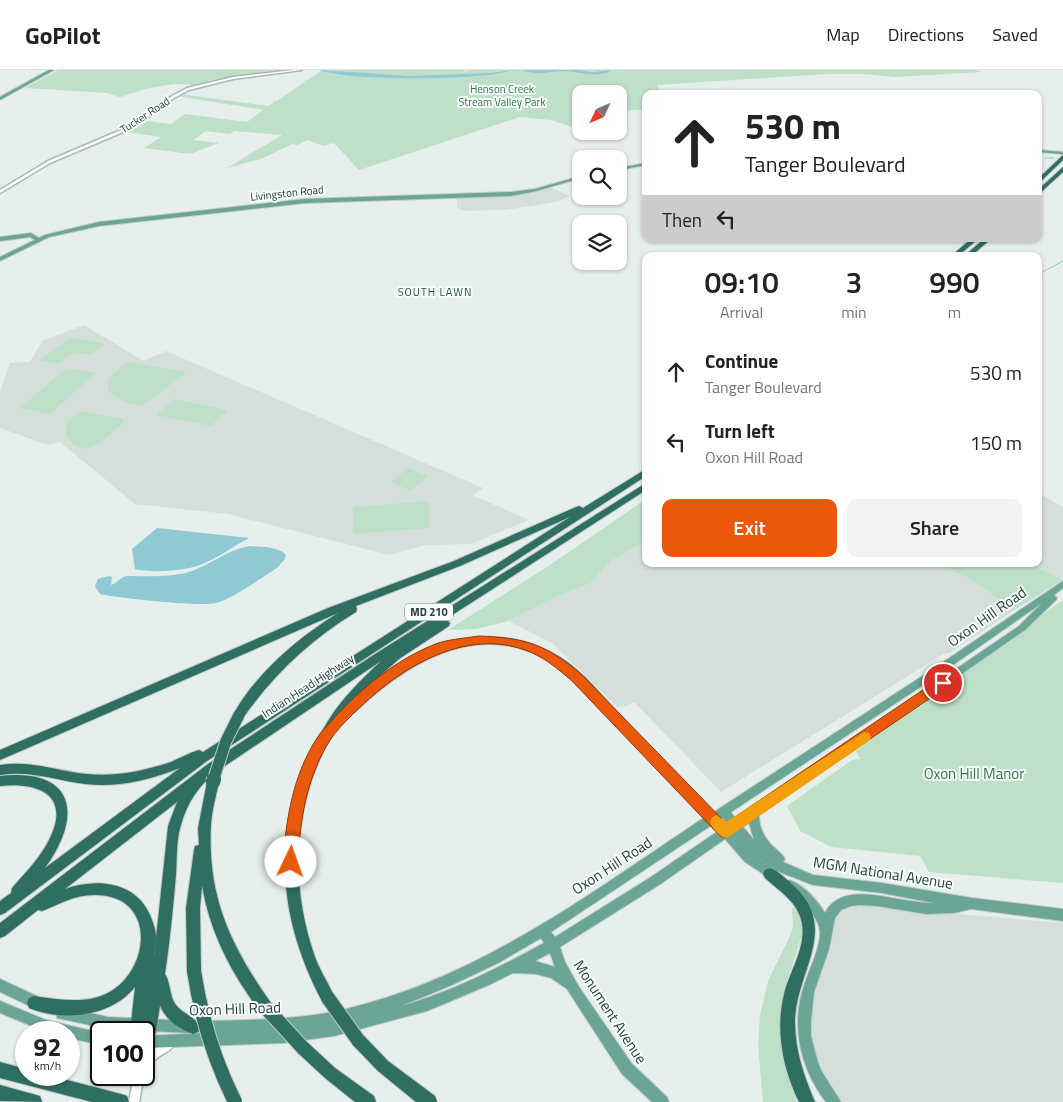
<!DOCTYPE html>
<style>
body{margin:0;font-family:"Titillium Web",sans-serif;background:#f2f2f2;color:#222;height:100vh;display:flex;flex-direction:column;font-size:19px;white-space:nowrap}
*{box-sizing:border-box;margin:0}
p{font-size:16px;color:#767676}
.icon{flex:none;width:28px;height:28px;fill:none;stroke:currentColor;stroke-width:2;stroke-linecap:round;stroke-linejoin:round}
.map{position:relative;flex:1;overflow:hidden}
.panel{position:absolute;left:642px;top:182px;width:400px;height:315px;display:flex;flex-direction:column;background:#fff;border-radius:10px;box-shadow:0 1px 4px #0004}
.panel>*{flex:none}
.banner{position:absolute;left:642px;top:20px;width:400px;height:152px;border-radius:10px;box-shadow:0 1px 4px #0004;background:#fff;color:#222;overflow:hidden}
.needle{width:32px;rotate:226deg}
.controls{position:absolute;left:572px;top:15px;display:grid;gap:10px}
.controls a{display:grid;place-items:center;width:55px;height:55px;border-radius:10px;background:#fff;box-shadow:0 1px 4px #0004;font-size:25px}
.speed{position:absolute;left:15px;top:951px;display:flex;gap:10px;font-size:25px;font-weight:700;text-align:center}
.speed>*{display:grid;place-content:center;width:65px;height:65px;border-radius:50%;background:#fff;box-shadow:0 1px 4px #0004;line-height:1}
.speed small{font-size:12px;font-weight:400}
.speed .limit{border:2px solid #111;border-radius:8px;background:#fff;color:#111}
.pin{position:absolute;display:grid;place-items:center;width:42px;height:42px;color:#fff;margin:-21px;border:2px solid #fff;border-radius:50%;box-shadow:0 1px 5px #0007}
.me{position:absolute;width:55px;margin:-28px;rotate:3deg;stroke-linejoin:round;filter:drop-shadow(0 0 4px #0008)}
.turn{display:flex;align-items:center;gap:18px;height:105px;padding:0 20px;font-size:22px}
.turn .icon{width:65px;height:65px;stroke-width:2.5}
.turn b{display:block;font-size:35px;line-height:42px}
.then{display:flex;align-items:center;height:48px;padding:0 20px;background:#0003;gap:10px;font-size:19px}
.eta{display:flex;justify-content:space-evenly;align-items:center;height:85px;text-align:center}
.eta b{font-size:30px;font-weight:600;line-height:35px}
.button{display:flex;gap:10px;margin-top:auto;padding:10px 20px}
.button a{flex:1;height:58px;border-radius:10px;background:#ea580c;color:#fff;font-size:20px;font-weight:600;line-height:58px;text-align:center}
.button a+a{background:#f2f2f2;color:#222}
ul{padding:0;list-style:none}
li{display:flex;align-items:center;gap:15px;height:70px;padding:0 20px}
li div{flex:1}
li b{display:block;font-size:19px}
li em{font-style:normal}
header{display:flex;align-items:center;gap:30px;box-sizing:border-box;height:70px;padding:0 25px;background:#fff;border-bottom:1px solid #e0e0e0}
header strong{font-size:24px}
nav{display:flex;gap:28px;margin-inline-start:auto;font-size:18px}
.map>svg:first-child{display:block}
</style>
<header>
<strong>GoPilot</strong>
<nav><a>Map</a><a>Directions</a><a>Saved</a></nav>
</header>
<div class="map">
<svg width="1063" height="1032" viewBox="0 0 1063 1032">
<rect width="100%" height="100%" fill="#e6efeb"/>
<path fill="#d4dfda" d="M552,118l18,8 -14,6 -52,8 -40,1 -7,-4v-9l53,-3z
M84,255l60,36 22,-10 317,137 -11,7 57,25 -58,24 -45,1 -37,10 -161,-41 -93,-10 -75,-62 -12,3 -48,-17v-36l10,-29 20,-1 12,-21z
M1039,423l24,14v73l-32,-16h8z
M646,471v23h284l37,13 47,33 -64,43h-5l-224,139 -87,-90 -12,6 -5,-1 -65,-64 -43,-22 44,-23 38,-15 20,-22z
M854,835l209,18v179h-221l-28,-30 -10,-39 21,-105 12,-15z"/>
<path fill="#bfe0c8" d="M58,0h227l-73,10 -16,5 -22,-1 -25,4 -29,9 -13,-4 -82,-5z
M322,0h142l1,2 4,-2h508l5,2 -87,5 -31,-3h-38l-169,11 5,9h-16v15l-22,2 -5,-2v-15h-38v7l-8,2 8,8v19l-30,-10 -31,-3 -161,53 -25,-27 -11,3 -16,-6 -10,5 -5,-1 -31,15 -34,9 55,-33 -48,-4 -4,3 -24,-3 -13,9 26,3 -29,11 -46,-6 17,-11 -41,-6 27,-10 24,3 14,-10 62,8 16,-12 -87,-14 4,-2 89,12 5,-4 -1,-1h4l29,-20 -4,-1h6z
M71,267l34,7 -15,11 -16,-3 -16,12 -18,-4z
M126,292l57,9 3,2 -44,33c-14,-3 -24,-6 -34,-16v-11z
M67,298l29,5 -46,41 -30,-6z
M174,329l54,11 -17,16 -55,-11z
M81,341l42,8 1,3c-17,14 -40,44 -58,13v-12z
M408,398l20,8 -17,15 -20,-9z
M646,429v42l-35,20 -20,22 -38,15 -44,23 -32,8 -29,1 105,-67z
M428,431l2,27 -77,6v-27z
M930,494h101l32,16 -49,30 -47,-33z
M1063,530v283l-134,-11 -9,-16 -89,-9 -31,-16 -13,-25 65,-46 8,-1 -4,-8 149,-111z
M792,837l4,2 5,15 1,11 -18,56 -4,21v22l5,27 12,41h-34l-5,-57 2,-30 8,-34 22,-45 3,-9z"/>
<path fill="#8ec9d4" d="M157,458l92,10c-17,9 -34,22 -52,28 -17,5 -44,7 -62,3l-3,-20z
M249,476c11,1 29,0 37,9l-2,5 -7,8c-18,11 -41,29 -61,35 -15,4 -98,-5 -116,-9l-5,-8 3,-7 11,-3 3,1 -1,8c7,-2 8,-7 15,-9 21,0 46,2 66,-5 19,-7 36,-21 57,-25z"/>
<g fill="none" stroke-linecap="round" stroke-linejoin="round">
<path stroke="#8ec9d4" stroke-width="1" d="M1045,88h9
M1039,204l24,-13"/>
<path fill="#8ec9d4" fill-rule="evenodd" d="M320,0l89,6 82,-3 20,-3c-23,11 -168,11 -191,0z
M522,0h55l17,2 18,-2c-14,9 -31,2 -47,1 -14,0 -30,5 -43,-1z"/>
<defs>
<path id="minor" d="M294,0h8l-69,9 -44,11 -15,8 -24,18 -27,16 -73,31 -50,30v-3l48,-29 73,-31 27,-16 24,-18 15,-8 46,-11z
M170,969l3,2 2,3c-4,7 -12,9 -18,14 -5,4 -7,9 -13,12v-12l7,-7z
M134,1005h10l-5,27h-10z"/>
<path id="major" d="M49,0h5l-54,30v-3z
M1039,80l24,2v2l-24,-2z
M646,93v2l-27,5v-2z
M581,106v2l-45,13 -25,5 -206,7 -206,23 -50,11 -49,24v-4l35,-17 -5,-3 -30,4v-4l31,-4 8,5 6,-3 54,-13 206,-23 206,-7 24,-3z
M1063,511v7l-9,7 3,3 -1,2 -31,30 -266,185c0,15 7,26 18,35 3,3 6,5 8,9l-2,3 30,13 69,8 90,15 91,11v12l-92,-12 -17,4 -28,1 -49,-8 -18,-1 -8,1 -10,4 -6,8 -6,31 -15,43 -3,29v15l7,27 4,9 19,30h-15c-26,-34 -36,-78 -21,-119 5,-16 15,-34 15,-51 -1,-17 -22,-34 -35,-43l-2,-4 2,-4 4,-1c15,5 28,20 36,33 16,-31 59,-15 86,-12 8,1 15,2 23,2l-52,-10 -69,-8 -36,-14 -24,-17 -9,-10 9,10 25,18 2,4 -2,4 -4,1 -29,-19 -20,-23 -66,46 -99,62 5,15 14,25 53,77 35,33 2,5h-17l-30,-28 -55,-85 -16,-11 -15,-4 -23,-1 -24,12 -62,26 -93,25 -50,7 -140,5v-12l58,-3 -4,-1 -1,-5 1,-5 5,-1c48,-1 97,-1 143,-12 135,-32 246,-117 359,-192l-90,-93 -1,-3 1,-3 4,-1 4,1 91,94 219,-143zM1042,533l-23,23 -283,193 -5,-7 209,-138zM723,748l5,7h-1l-6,-6zM749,753l5,17 -11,-13zM712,755l6,6 -67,46 -96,60 -4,-5zM541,868l3,5c-46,25 -92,49 -143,63l51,-21 48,-23zM550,883l5,14 -20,-6z
M0,909l43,20 1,5 -1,5 -5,1 -38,-18z
M0,931l46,19 55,13v12l-32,-7v-6h-23l-46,-19z
M62,937l46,10 82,4 5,1 1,5 -1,5 -5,1 -82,-4 -51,-11 -1,-5 1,-5z"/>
<path id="highway" d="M1063,85v5l-24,23v-5z
M1063,97v5l-24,22v-5z
M971,169h7l-20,17h-7z
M984,169h7l-20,17h-7z
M646,399v7l-439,285 -202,152 -5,2v-14l11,-8 1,-5c14,-16 29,-31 38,-50 21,-44 -13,-56 -50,-52v-10c74,-8 84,38 45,92l135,-100c-30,12 -63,20 -95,16 -29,-4 -55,-14 -85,-9v-10c31,-5 57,6 87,9 28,3 57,-3 84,-12 9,-4 18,-9 28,-12l4,2 367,-235 -110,49 -104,40 1,3 -1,3c-46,28 -82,62 -113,106l-4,2 -4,-2 -2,-3c22,-41 66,-78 105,-102l-338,147v-10l328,-142 126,-47 122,-54 3,-1 4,2z
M646,413v7l-200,129 4,4 -1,3 -50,33 -27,24c57,-43 122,-65 188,-26 24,15 43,40 63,61l2,3 -2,3 -4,2 -4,-2c-19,-21 -38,-46 -63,-61 -72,-45 -143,-2 -197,49h-7c-54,71 -62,162 -33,245 5,14 14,27 20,41l-2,5 -5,2 -5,-2c-51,-95 -52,-190 5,-282 14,-23 34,-42 53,-60l-165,111c-17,13 -29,31 -35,53 -5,15 -4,34 -5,50 -3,33 -6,66 -11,99 6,9 4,22 11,31 7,9 20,12 24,22l-2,5 -5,2c-15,-6 -26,-13 -33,-28l-6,36 -2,5 -5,2 -3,-1v-16h-14l5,-45c-24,30 -72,35 -106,21l-2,-5 2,-5 5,-2c21,3 43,7 64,1 51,-15 64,-101 -2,-102 -20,-1 -36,9 -54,16l-4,-1 -33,26 -5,2v-15l208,-159 164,-108zM177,732l-9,24 -14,131c0,-6 2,-13 2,-20 0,-7 -3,-15 -6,-22 -15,-34 -54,-37 -85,-26z
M213,707l4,1 2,4c-3,14 -7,28 -8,42 -4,72 19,121 60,179l2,5 -2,5 -5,2c-8,-3 -12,-12 -17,-19 -23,-33 -40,-70 -47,-110l-2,22 1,63 -2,5 -5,2 -5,-2 -2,-5 -1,-63 8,-58 1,-4 4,-1 -1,-17 9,-46 2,-4z
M770,798c9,3 17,12 24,18 46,43 2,86 1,135 0,30 9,55 20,81h-16c-16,-33 -24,-71 -15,-108 6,-25 27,-53 15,-80 -6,-15 -22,-25 -34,-36l-2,-4 2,-4z
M358,963l5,2 25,26 47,35 2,6h-21l-38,-31 -25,-26 -2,-5 2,-5z
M303,970l5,3 27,25 39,28 2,6h-21l-30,-24 -27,-25 -3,-5 3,-5z
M0,992l26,7v6h22l73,19 6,2 2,6h-37l-92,-24z
M0,1015l40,11 2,6 -42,-1z"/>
</defs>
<use href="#minor" stroke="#a8b8b2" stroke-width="3"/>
<use href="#major" stroke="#c2cac8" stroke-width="2"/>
<use href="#highway" stroke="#c2cac8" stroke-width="2"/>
<use href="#minor" fill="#fff" fill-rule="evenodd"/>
<use href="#major" fill="#6aa596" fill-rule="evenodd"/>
<use href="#highway" fill="#2f6f62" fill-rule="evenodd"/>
<defs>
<path id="highway-bridge-far1" d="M213,711l13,-40 13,-26"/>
<path id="highway-bridge" d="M213,712l1,-3
M194,901c7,46 20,89 41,131
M328,928l30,42
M266,938l37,40"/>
</defs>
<use href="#highway-bridge-far1" stroke="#c2cac8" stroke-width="13" stroke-linecap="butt"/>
<use href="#highway-bridge" stroke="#c2cac8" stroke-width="16" stroke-linecap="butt"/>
<use href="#highway-bridge-far1" stroke="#2f6f62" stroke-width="11"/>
<use href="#highway-bridge" stroke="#2f6f62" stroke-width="14"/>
</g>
<path fill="#ea580c" stroke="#983908" d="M479,566c47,2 66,8 102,38l145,149 213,-144h9l1,4 -1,3 -223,152 -5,-2 -148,-155c-14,-12 -29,-25 -47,-31 -56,-20 -114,12 -155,48 -14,13 -34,31 -43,47 -21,36 -27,76 -29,117l-2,4 -5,2 -6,-2 -2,-4c3,-43 10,-87 34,-124 4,-7 12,-13 17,-20 29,-31 64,-60 104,-75 13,-4 28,-5 41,-7z"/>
<path fill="#f59e0b" d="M864,662l5,1 2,4 -2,4 -139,95 -5,2c-7,-3 -12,-9 -15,-16l2,-5 5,-2 9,7z"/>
<g text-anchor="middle" stroke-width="4" stroke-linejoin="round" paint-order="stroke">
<g font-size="11" fill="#2d7a4b" stroke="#f7fbf9">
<text x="502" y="23">Henson Creek<tspan x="502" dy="13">Stream Valley Park</tspan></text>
</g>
<g font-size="11" fill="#24423a" stroke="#f7fbf9">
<text transform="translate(145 45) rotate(-33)" y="4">Tucker Road</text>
<text transform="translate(287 123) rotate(-6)" y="4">Livingston Road</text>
</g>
<g font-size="11" letter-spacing="1" fill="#1f5548" stroke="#f7fbf9">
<text x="435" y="226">SOUTH LAWN</text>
</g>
<rect fill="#f7fbf9" stroke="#637a73" stroke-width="1" x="405" y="533.5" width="48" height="17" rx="4"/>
<g font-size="11" font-weight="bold" fill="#24423a">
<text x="429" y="546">MD 210</text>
</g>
<g font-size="12" fill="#24423a" stroke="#f7fbf9">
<text transform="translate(308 616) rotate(-33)" y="4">Indian Head Highway</text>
</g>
<g font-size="15" fill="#24423a" stroke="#f7fbf9">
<text transform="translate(987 547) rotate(-35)" y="5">Oxon Hill Road</text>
<text transform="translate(612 796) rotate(-33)" y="5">Oxon Hill Road</text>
<text transform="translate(883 803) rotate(9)" y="5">MGM National Avenue</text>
<text transform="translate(235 939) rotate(-2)" y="5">Oxon Hill Road</text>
<text transform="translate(610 942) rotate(57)" y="5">Monument Avenue</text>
</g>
<g font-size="15" fill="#2d7a4b" stroke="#f7fbf9">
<text x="974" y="709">Oxon Hill Manor</text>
</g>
</g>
</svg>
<div class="controls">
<a><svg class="needle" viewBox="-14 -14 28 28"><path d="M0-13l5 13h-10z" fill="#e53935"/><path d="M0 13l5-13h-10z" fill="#767676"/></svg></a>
<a><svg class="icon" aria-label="search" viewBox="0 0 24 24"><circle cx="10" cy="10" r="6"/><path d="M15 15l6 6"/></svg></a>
<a><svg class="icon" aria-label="layers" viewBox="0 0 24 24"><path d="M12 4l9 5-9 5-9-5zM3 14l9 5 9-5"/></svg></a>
</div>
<div class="speed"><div>92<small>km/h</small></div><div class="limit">100</div></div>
<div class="pin" style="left:943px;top:613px;background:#d93025"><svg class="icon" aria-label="arrive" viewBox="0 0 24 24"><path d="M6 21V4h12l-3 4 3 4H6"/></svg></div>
<svg class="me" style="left:291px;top:792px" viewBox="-20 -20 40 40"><circle r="19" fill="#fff"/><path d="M0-13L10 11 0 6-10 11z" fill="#ea580c"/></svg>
<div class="banner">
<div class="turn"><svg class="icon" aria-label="ahead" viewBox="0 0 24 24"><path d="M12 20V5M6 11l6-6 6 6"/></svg><div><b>530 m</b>Tanger Boulevard</div></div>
<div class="then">Then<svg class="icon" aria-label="left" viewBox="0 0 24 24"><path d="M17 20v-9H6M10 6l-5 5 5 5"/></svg></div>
</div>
<section class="panel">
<div class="eta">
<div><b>09:10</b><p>Arrival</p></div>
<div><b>3</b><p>min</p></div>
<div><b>990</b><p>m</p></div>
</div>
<ul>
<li><svg class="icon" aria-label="ahead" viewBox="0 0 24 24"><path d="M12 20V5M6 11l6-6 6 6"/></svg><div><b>Continue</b><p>Tanger Boulevard</p></div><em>530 m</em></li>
<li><svg class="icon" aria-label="left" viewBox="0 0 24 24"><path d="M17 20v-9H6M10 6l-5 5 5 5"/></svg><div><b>Turn left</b><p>Oxon Hill Road</p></div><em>150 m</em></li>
</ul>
<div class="button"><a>Exit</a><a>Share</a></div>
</section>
</div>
